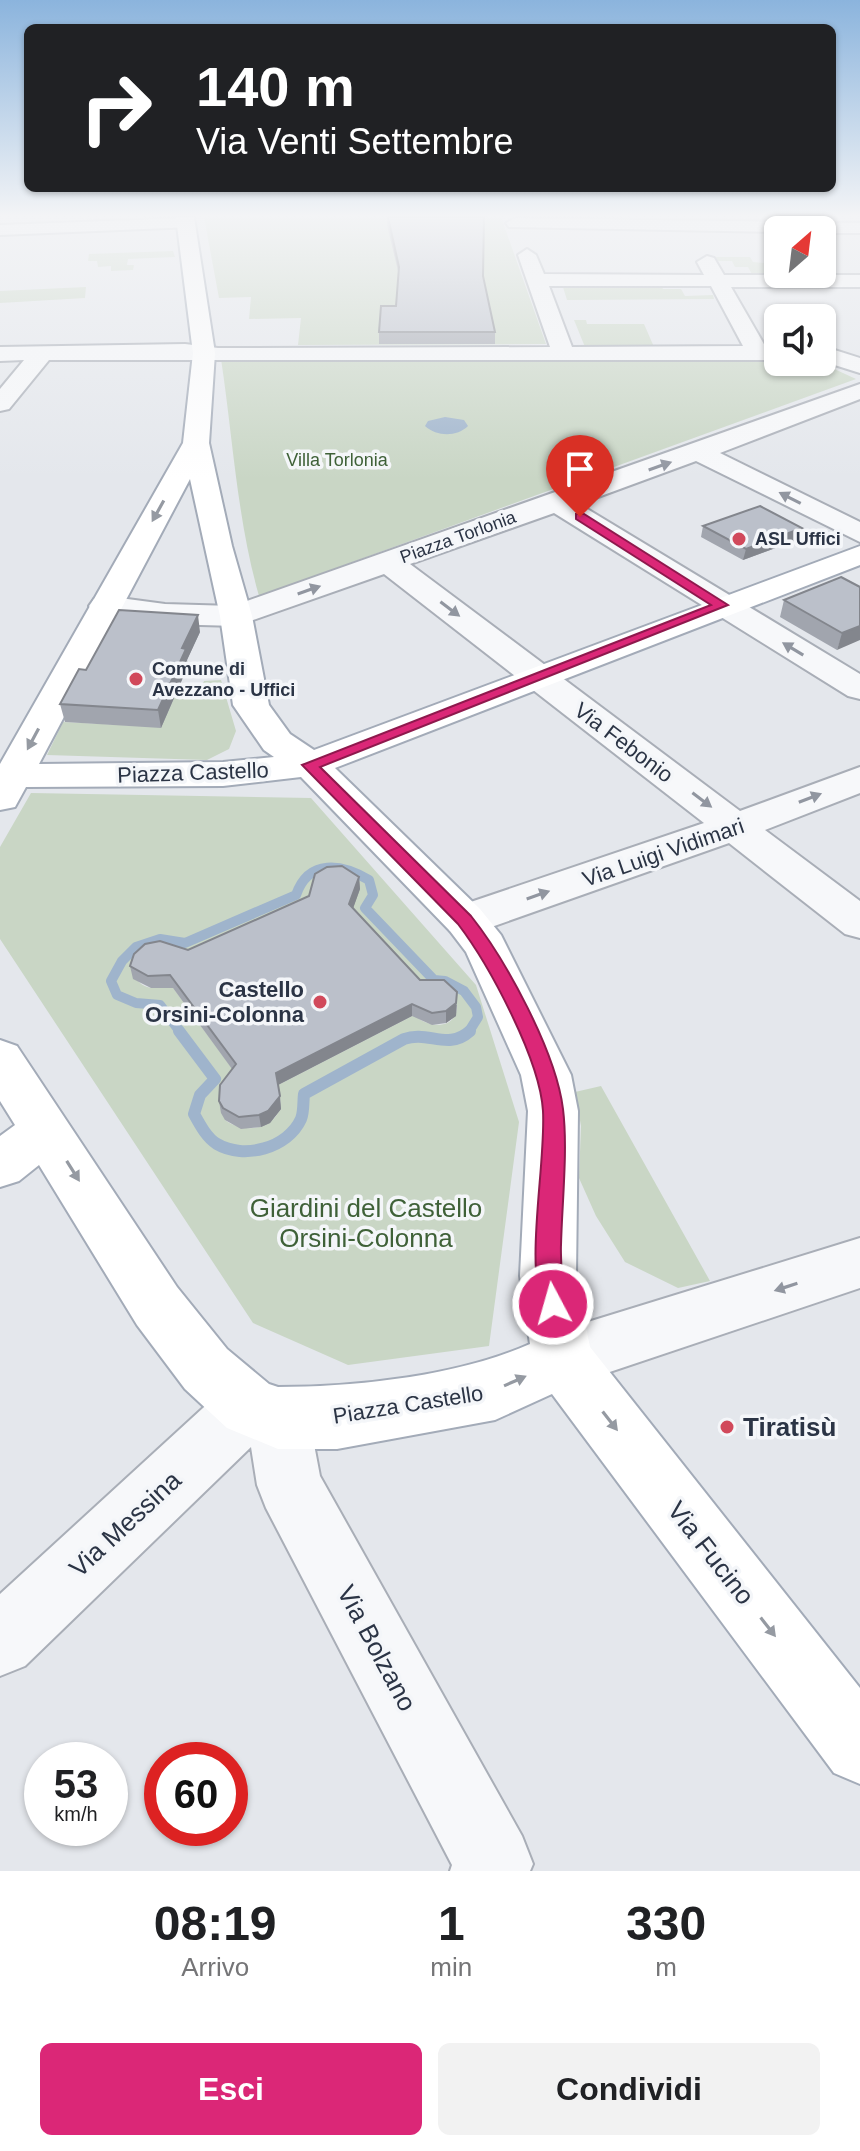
<!DOCTYPE html>
<html lang="it">
<meta charset="utf-8">
<style>
body{margin:0;font-family:Arial,sans-serif;background:#f2f2f2;color:#202124;height:100vh;display:flex;flex-direction:column;font-size:30px;white-space:nowrap}
*{box-sizing:border-box;margin:0}
p{font-size:26px;color:#757577}
.icon{flex:none;width:44px;height:44px;fill:none;stroke:currentColor;stroke-width:2;stroke-linecap:round;stroke-linejoin:round}
.map{position:relative;height:1871px;overflow:hidden}
.sheet{display:flex;flex-direction:column;background:#fff;flex:1}
.sheet>*{flex:none}
.banner{position:absolute;left:24px;top:24px;width:812px;height:168px;border-radius:12px;box-shadow:0 2px 6px #0004;background:#202124;color:#fff;overflow:hidden}
.needle{width:52px;rotate:28deg}
.buttons{position:absolute;left:764px;top:216px;display:grid;gap:16px}
.buttons a{display:grid;place-items:center;width:72px;height:72px;border-radius:12px;background:#fff;box-shadow:0 2px 6px #0004;font-size:40px}
.speed{position:absolute;left:24px;top:1742px;display:flex;gap:16px;font-size:40px;font-weight:700;text-align:center}
.speed>*{display:grid;place-content:center;width:104px;height:104px;border-radius:50%;background:#fff;box-shadow:0 2px 6px #0004;line-height:1}
.speed small{font-size:20px;font-weight:400}
.speed .limit{border:12px solid #d22;background:#fff;color:#111}
.pin{position:absolute;display:grid;place-items:center;width:68px;height:68px;color:#fff;margin:-82px -34px;border-radius:50% 50% 50% 0;rotate:-45deg;box-shadow:0 0 8px #0007}
.pin .icon{rotate:45deg}
.me{position:absolute;width:88px;margin:-44px;rotate:354deg;stroke-linejoin:round;filter:drop-shadow(0 0 6px #0008)}
.turn{display:flex;align-items:center;gap:28px;height:168px;padding:0 40px;font-size:36px}
.turn .icon{width:104px;height:104px;stroke-width:2.5}
.turn b{display:block;font-size:56px;line-height:68px}
.eta{display:flex;justify-content:space-evenly;align-items:center;height:136px;text-align:center}
.eta b{font-size:48px;font-weight:600;line-height:56px}
.action{display:flex;gap:16px;margin-top:auto;padding:16px 40px}
.action a{flex:1;height:92px;border-radius:12px;background:#db2777;color:#fff;font-size:32px;font-weight:600;line-height:92px;text-align:center}
.action a+a{background:#f2f2f2;color:#202124}
.map>svg:first-child{display:block}
</style>
<div class="map">
<svg width="860" height="1871" viewBox="0 0 860 1871">
<rect width="100%" height="100%" fill="#e4e7ec"/>
<path fill="#c9d6c5" fill-rule="evenodd" d="M204,217h297l45,127 -248,1 3,-27 -52,1 2,-22 -32,1z
M173,251l2,6 -47,2 -1,6h7l-1,5 -22,1v-5l-13,1 -1,-6h-9l1,-7z
M715,257h35l3,5 25,2v10l23,2h-48l-5,-9h-13l-3,-6h-14z
M562,284h98l3,5h18l4,7 28,-1 1,4 -147,1z
M86,287l-1,11 -85,5v-12z
M574,320h12l1,4h57l10,23h-69z
M221,359l598,3 37,17 -597,217c-22,-77 -26,-158 -38,-237z
M221,680l15,51 -7,18 -22,11 -160,-5 16,-33 98,5 13,-29h25l5,-17z
M31,793l280,5 165,187 43,137 -30,224 -141,19 -95,-42 -253,-384v-92zM313,896l116,96 28,13c0,25 -28,24 -43,10l-138,71c18,35 -24,54 -51,34l17,-38 -71,-97c-13,4 -27,6 -35,-7z
M601,1086l109,195 -32,7 -53,-26 -29,-46 -17,-38 2,-52 -6,-34z"/>
<path fill="#9fb4cc" d="M445,417l19,3 4,6c-11,11 -31,11 -43,0l3,-5z"/>
<g fill="none" stroke-linecap="round" stroke-linejoin="round">
<path stroke="#9fb4cc" stroke-width="10" d="M181,1033l-21,-28 -24,-2 -19,-8 -6,-14 11,-20 14,-14 24,-8 25,4 111,-48c13,-37 46,-31 73,-15l4,15 -8,13 69,72 11,1 19,10 12,16 2,10 -10,16"/>
<path stroke="#9fb4cc" stroke-width="12" d="M179,1031l36,48 -15,16 -6,19c6,11 13,24 23,30 27,16 71,4 84,-25 3,-7 2,-17 3,-25l100,-55c24,-9 44,12 66,-8"/>
<defs>
<path id="minor" d="M186,218l9,5 -3,4 -192,8v-10z
M515,218l345,5v10h-38v-3l-44,2 -269,-5 -3,-4z
M527,249l9,6 8,19 160,1 -7,-13 10,-6 7,2 10,17h136v12h-129l34,59h13v14h-729l-40,49 -9,2v-22l24,-29 -24,1v-14l185,-3 33,4 332,-1 -32,-92zM549,286h162l32,60 -171,1z
M822,346l38,12v15l-38,-12z
M860,384v15l-140,54 140,69v20l-164,-81 -117,43 281,170v25l-12,-3 -294,-183 -144,51 330,247 120,-44v26l-95,37 95,71v37l-15,-4 -116,-91 -249,88 -15,4 -15,-4 -7,-11 7,-11 254,-86 -320,-249 -148,52 -71,-2 -71,-11 -5,-7 5,-7 11,-3 60,8 68,2z
M860,1238v50l-298,100 -21,-9 -9,-20 9,-20 21,-9z
M249,1377l22,9 1,4 6,-3 22,9 9,22 11,58 202,360 11,28 -3,7h-80l2,-6 -186,-357 -9,-23 -6,-38 -226,219 -25,10v-82l227,-208z"/>
<path id="major" d="M176,217h18l21,136 -6,90 23,103 20,70 17,89 21,29 24,16 546,-204v19l-525,203 145,141 21,26 70,140 7,36 -2,165 14,71 270,341v96l-26,-11 -282,-379 -57,26 -158,29h-59l-51,-21 -42,-39 -48,-64 -98,-160 -20,16 -19,6v-51l15,-11 -15,-24v-61l17,6 160,241 50,62 42,35 9,3c79,0 180,-11 252,-43l-10,-68 8,-165 -7,-36 -55,-123 -16,-21 -149,-154 -78,9 -197,1 -11,20 -15,3v-46l183,-321 10,-90zM190,479l30,137 13,89 31,45 10,7 -51,5 -184,2z"/>
</defs>
<use href="#minor" stroke="#a9aeb7" stroke-width="4"/>
<use href="#major" stroke="#a3abb8" stroke-width="4"/>
<use href="#minor" fill="#f7f8fa" fill-rule="evenodd"/>
<use href="#major" fill="#fff" fill-rule="evenodd"/>
</g>
<path fill="#a1a5ae" d="M387,217l96,59 12,56v12h-116v-12l17,-26 3,-31 -12,-50z
M703,526l97,13 -57,21 -42,-23z
M859,587l-22,63 -57,-33 4,-17z
M200,632l-13,28 1,6 -27,62 -96,-6 -5,-18 26,-34z
M359,877l1,12 -7,19 67,72 37,25 -1,11 -10,7 -14,2 -20,-9 -134,69 3,24 -11,14 -9,4 -20,2 -16,-9 -4,-7 -2,-12 13,-32 -59,-81h-22l-18,-9 -3,-13 58,-16z"/>
<path fill="#83868d" d="M802,528l-2,11 -57,21 3,-11z
M198,615l2,17 -13,28 1,6 -27,62 -3,-18 24,-62z
M860,626v14l-23,10 5,-17z
M359,877l1,12 -10,28 -1,-13z
M457,992l-1,24 -10,7v-12z
M412,1004v12l-134,69 -2,-12z
M280,1096l1,13 -11,14 -9,4 -2,-12z"/>
<path fill="#bbc0ca" stroke="#83868d" stroke-width="2" d="M388,217h96l-1,59 12,56h-116l2,-26h15l3,-39z
M760,506l42,22 -56,21 -43,-23z
M841,577l19,10v39l-18,7 -58,-33z
M119,610l79,5 -16,33 4,1 -28,61 -98,-6 19,-35 7,1z
M342,866l17,11 -10,27 71,76h24l13,12 -1,11 -10,8 -14,2 -20,-9 -136,69 4,23 -12,15 -9,4 -20,2 -16,-9 -4,-7 1,-16 16,-21 -66,-89 -22,1 -18,-10 4,-12 11,-10 15,-3 28,9 121,-54 6,-22 12,-7z"/>
<defs><path id="oneway-solid" d="M-6-.8H1V-3.2L6.5 0L1 3.2V.8H-6Z" transform="scale(2)"/></defs>
<g fill="#9196a0">
<use href="#oneway-solid" transform="translate(660 466) rotate(-19)"/>
<use href="#oneway-solid" transform="translate(790 498) rotate(-153)"/>
<use href="#oneway-solid" transform="translate(309 590) rotate(-19)"/>
<use href="#oneway-solid" transform="translate(450 609) rotate(37)"/>
<use href="#oneway-solid" transform="translate(793 649) rotate(-149)"/>
<use href="#oneway-solid" transform="translate(810 798) rotate(-21)"/>
<use href="#oneway-solid" transform="translate(702 800) rotate(37)"/>
<use href="#oneway-solid" transform="translate(538 895) rotate(-19)"/>
<use href="#oneway-solid" transform="translate(786 1287) rotate(162)"/>
</g>
<g fill="#959aa2">
<use href="#oneway-solid" transform="translate(158 511) rotate(119)"/>
<use href="#oneway-solid" transform="translate(33 739) rotate(118)"/>
<use href="#oneway-solid" transform="translate(73 1171) rotate(58)"/>
<use href="#oneway-solid" transform="translate(515 1381) rotate(-24)"/>
<use href="#oneway-solid" transform="translate(610 1421) rotate(52)"/>
<use href="#oneway-solid" transform="translate(768 1627) rotate(52)"/>
</g>
<linearGradient id="sky" x2="0" y2="1"><stop stop-color="#8bb4dd"/><stop offset="0.45" stop-color="#f3f4f6"/><stop offset="1" stop-color="#f3f4f6" stop-opacity="0"/></linearGradient>
<rect width="860" height="479" fill="url(#sky)"/>
<path fill="#db2777" stroke="#8e194d" stroke-width="2" d="M576,514h8l144,91 -408,162 151,149c35,44 85,136 92,193 5,40 -1,94 -2,136 -1,15 4,57 0,66l-8,4 -9,-4c-20,-45 2,-146 -1,-200 -3,-51 -53,-145 -85,-187l-156,-159 409,-160 -135,-86z"/>
<g fill="#d1495b" stroke="#f4f6f9" stroke-width="3">
<circle cx="739" cy="539" r="8"/>
<circle cx="136" cy="679" r="8"/>
<circle cx="320" cy="1002" r="8"/>
<circle cx="727" cy="1427" r="8"/>
</g>
<g text-anchor="middle" stroke-width="7" stroke-linejoin="round" paint-order="stroke">
<g font-size="18" fill="#3f6138" stroke="#f4f6f9">
<text x="337" y="466">Villa Torlonia</text>
</g>
<g font-size="18" fill="#2b3445" stroke="#f4f6f9">
<text transform="translate(458 537) rotate(-20)" y="6">Piazza Torlonia</text>
</g>
<g font-size="18" font-weight="bold" fill="#2b3445" stroke="#f4f6f9" text-anchor="start">
<text x="755" y="545">ASL Uffici</text>
<text x="152" y="675">Comune di<tspan x="152" dy="21">Avezzano - Uffici</tspan></text>
</g>
<g font-size="22" fill="#2b3445" stroke="#f4f6f9">
<text transform="translate(624 742) rotate(37)" y="8">Via Febonio</text>
<text transform="translate(193 772) rotate(-2)" y="8">Piazza Castello</text>
<text transform="translate(663 852) rotate(-19)" y="8">Via Luigi Vidimari</text>
<text transform="translate(408 1404) rotate(-9)" y="8">Piazza Castello</text>
</g>
<g font-size="22" font-weight="bold" fill="#2b3445" stroke="#f4f6f9" text-anchor="end">
<text x="304" y="997">Castello<tspan x="304" dy="25">Orsini-Colonna</tspan></text>
</g>
<g font-size="26" fill="#3f6138" stroke="#f4f6f9">
<text x="366" y="1217">Giardini del Castello<tspan x="366" dy="30">Orsini-Colonna</tspan></text>
</g>
<g font-size="26" font-weight="bold" fill="#2b3445" stroke="#f4f6f9" text-anchor="start">
<text x="743" y="1436">Tiratisù</text>
</g>
<g font-size="26" fill="#2b3445" stroke="#f4f6f9">
<text transform="translate(125 1524) rotate(-43)" y="9">Via Messina</text>
<text transform="translate(711 1553) rotate(52)" y="9">Via Fucino</text>
<text transform="translate(377 1648) rotate(62)" y="9">Via Bolzano</text>
</g>
</g>
</svg>
<div class="buttons">
<a><svg class="needle" viewBox="-14 -14 28 28"><path d="M0-13l5 13h-10z" fill="#e53935"/><path d="M0 13l5-13h-10z" fill="#757577"/></svg></a>
<a><svg class="icon" aria-label="sound" viewBox="0 0 24 24"><path d="M4 9h4l5-4v14l-5-4H4zM17 9q2 3 0 6"/></svg></a>
</div>
<div class="speed"><div>53<small>km/h</small></div><div class="limit">60</div></div>
<div class="pin" style="left:580px;top:517px;background:#d93025"><svg class="icon" aria-label="arrive" viewBox="0 0 24 24"><path d="M6 21V4h12l-3 4 3 4H6"/></svg></div>
<svg class="me" style="left:553px;top:1304px" viewBox="-20 -20 40 40"><circle r="17" fill="#db2777" stroke="#fff" stroke-width="3"/><path d="M0-11L8 9 0 5-8 9z" fill="#fff"/></svg>
<div class="banner">
<div class="turn"><svg class="icon" aria-label="right" viewBox="0 0 24 24"><path d="M7 20v-9h11M14 6l5 5-5 5"/></svg><div><b>140 m</b>Via Venti Settembre</div></div>
</div>
</div>
<section class="sheet">
<div class="eta">
<div><b>08:19</b><p>Arrivo</p></div>
<div><b>1</b><p>min</p></div>
<div><b>330</b><p>m</p></div>
</div>
<div class="action"><a>Esci</a><a>Condividi</a></div>
</section>
